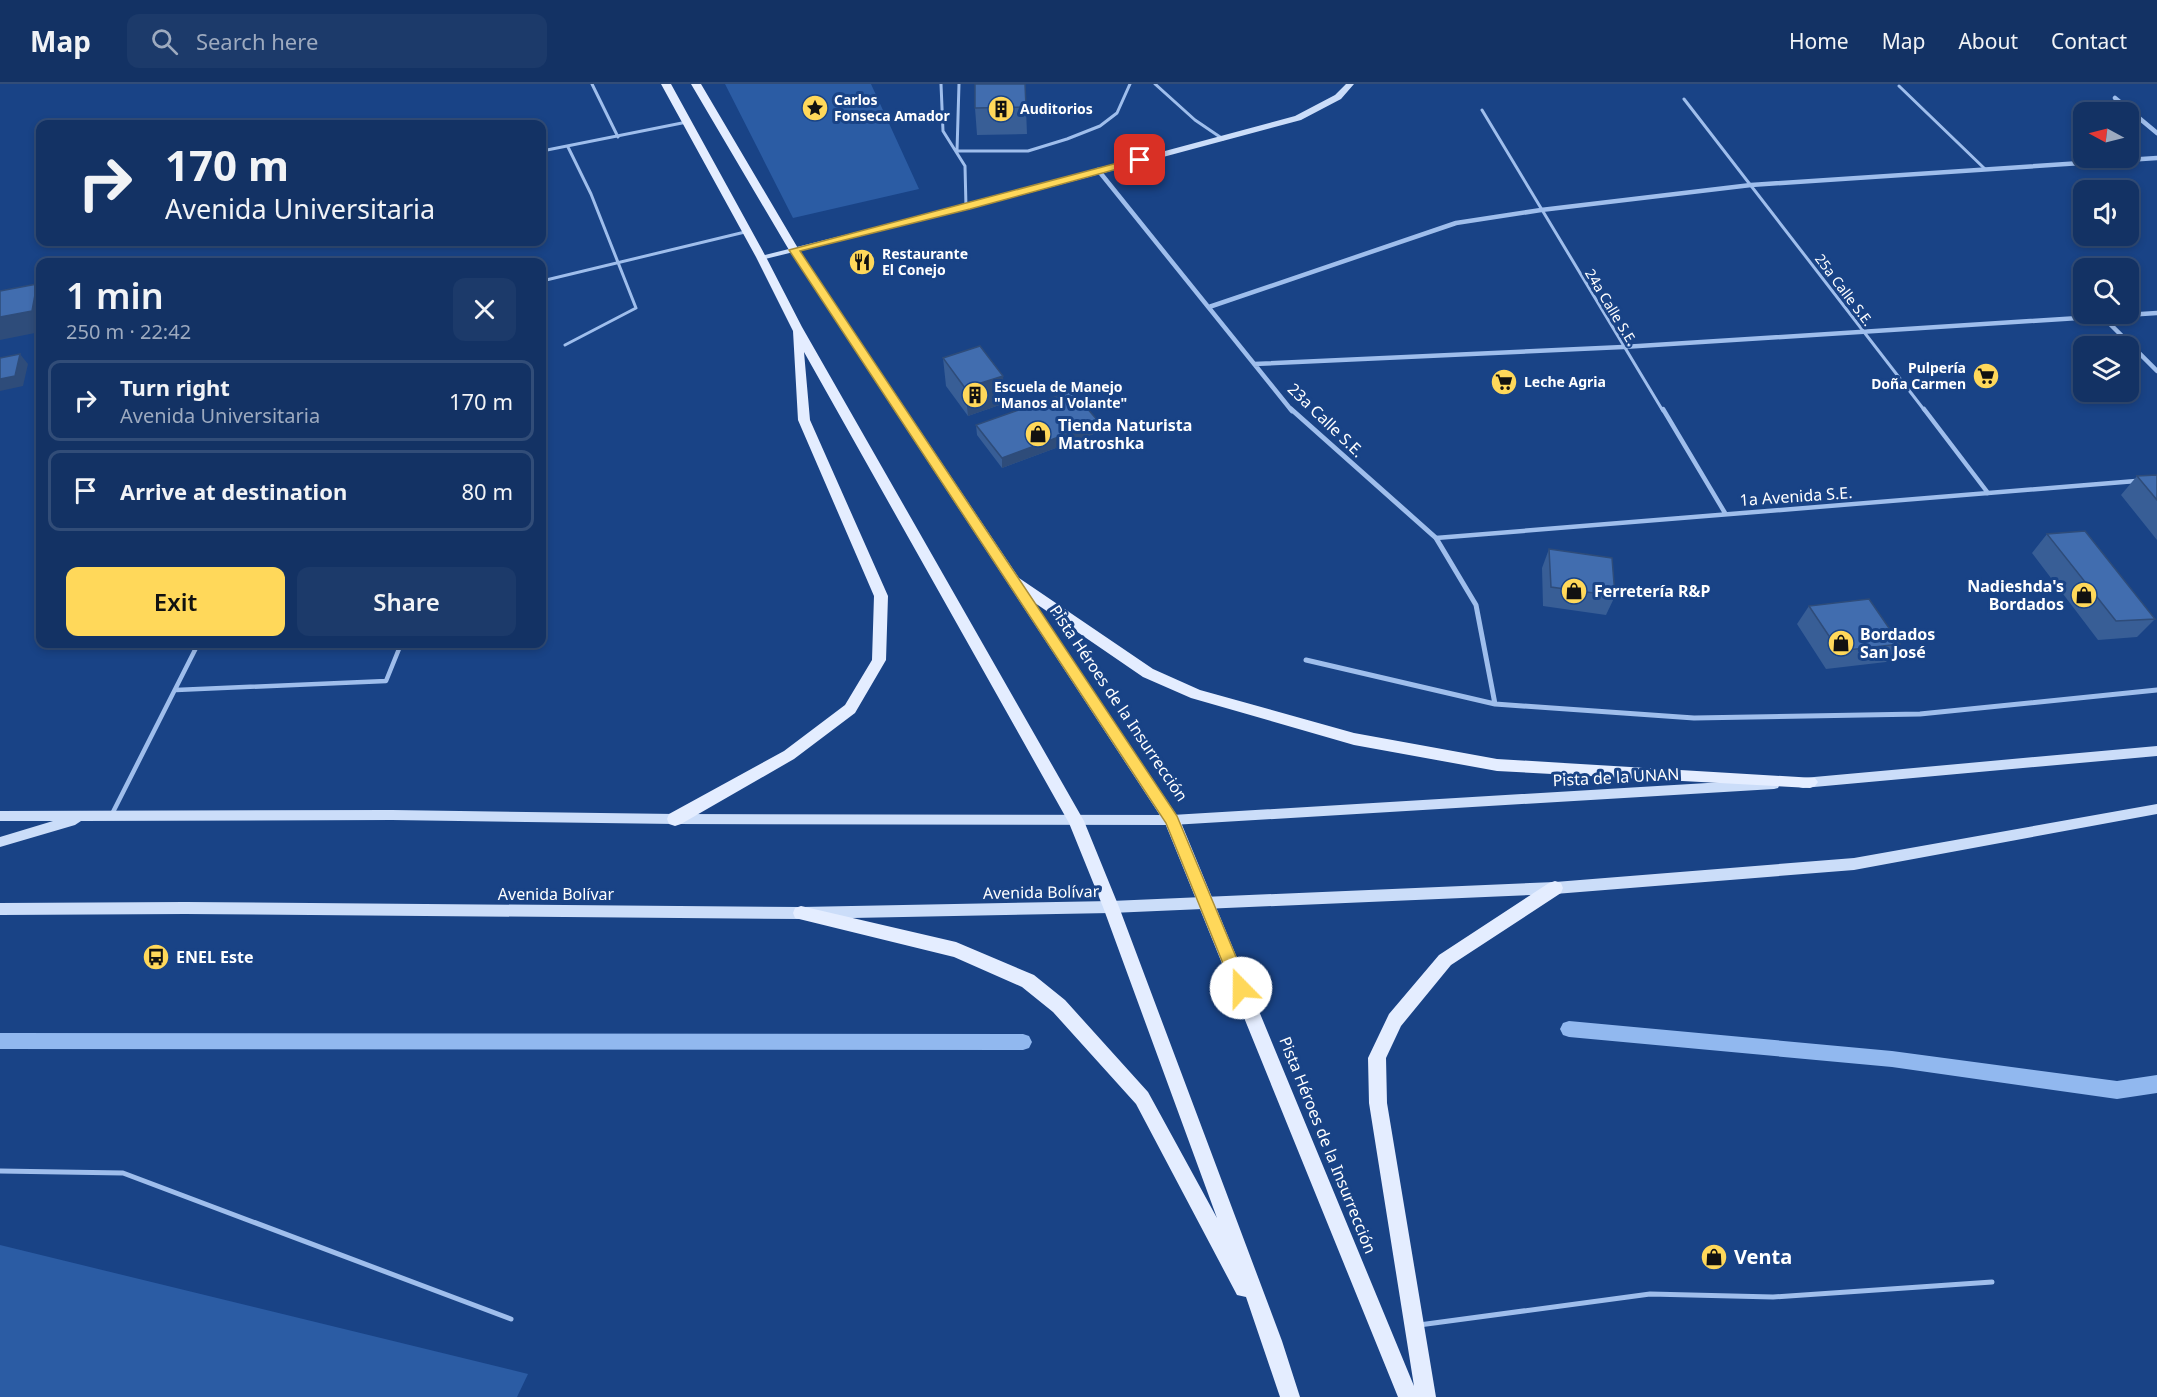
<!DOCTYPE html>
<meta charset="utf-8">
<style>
body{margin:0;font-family:"Noto Sans",sans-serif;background:#1c3a6a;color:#f1f3f6;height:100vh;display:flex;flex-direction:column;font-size:22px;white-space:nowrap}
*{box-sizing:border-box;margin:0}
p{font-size:20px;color:#9daabf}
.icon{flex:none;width:33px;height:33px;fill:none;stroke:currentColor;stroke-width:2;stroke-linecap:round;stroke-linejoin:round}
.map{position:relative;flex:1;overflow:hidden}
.side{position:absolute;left:36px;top:174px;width:510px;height:390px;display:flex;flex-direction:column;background:#133264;border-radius:12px;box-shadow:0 3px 9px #0003,0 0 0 2px #324d78}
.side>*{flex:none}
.top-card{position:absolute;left:36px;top:36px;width:510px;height:126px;border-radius:12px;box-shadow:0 3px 9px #0003,0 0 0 2px #324d78;background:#133264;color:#f1f3f6;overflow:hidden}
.needle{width:39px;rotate:277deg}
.tools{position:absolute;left:2073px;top:18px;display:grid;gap:12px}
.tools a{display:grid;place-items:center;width:66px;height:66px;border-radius:12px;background:#133264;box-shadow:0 3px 9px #0003,0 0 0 2px #324d78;font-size:30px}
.pin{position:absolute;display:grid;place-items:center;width:51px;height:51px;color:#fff;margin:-26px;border-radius:12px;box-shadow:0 3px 9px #0006}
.me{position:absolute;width:66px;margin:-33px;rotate:338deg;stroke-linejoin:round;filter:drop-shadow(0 0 4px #0008)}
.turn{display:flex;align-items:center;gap:21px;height:126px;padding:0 30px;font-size:27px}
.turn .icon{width:78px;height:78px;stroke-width:2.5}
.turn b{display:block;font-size:42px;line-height:51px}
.round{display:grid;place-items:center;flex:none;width:63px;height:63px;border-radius:12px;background:#1c3a6a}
.head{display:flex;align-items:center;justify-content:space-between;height:102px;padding:0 30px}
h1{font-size:36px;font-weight:600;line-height:45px}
.button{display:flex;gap:12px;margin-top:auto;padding:12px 30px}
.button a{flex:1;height:69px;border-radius:12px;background:#ffd85a;color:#111;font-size:24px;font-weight:600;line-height:69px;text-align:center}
.button a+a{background:#1c3a6a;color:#f1f3f6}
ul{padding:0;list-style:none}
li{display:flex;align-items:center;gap:18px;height:81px;margin:0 12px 9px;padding:0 18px;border:3px solid #324d78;border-radius:12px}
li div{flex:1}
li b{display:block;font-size:22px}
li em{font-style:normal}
header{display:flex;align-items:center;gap:36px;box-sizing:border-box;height:84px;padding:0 30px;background:#133264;border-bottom:2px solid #324d78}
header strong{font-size:28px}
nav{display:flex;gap:33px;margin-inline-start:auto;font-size:21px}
.search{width:420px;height:54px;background:#1c3a6a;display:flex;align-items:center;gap:15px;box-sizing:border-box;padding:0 21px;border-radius:12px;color:#9daabf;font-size:22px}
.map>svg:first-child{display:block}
</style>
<header>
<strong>Map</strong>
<div class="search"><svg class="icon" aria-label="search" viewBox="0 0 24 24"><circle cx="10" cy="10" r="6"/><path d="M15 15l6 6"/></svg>Search here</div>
<nav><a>Home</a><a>Map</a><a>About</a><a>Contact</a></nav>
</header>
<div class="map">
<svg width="2157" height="1313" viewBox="0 0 2157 1313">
<rect width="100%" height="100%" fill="#194386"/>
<path fill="#2b5ca4" d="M725,0h146l48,105 -126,29z
M0,1161l528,129 -11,23h-517z"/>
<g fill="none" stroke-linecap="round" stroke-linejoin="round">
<path fill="#91b8ef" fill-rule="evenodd" d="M1569,937l323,30 225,30 40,-6v18l-40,6 -225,-32 -323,-30 -6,-2 -3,-6 3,-6z
M0,949l1023,1 6,2 3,6 -3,6 -6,2 -1023,-1z"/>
<path stroke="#9fbeec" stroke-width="3" d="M592,0l26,53
M941,0l2,47 22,35 1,41
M1155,0l40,36 28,19
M1899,2l86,83
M1684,15l241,312
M1482,26l181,301
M542,67l145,-29
M957,67h71l39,-12 33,-13 17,-13 13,-29
M957,67l2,-67
M542,197l203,-49
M565,261l71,-37 -45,-114 -23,-47"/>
<path stroke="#9fbeec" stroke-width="4.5" d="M1663,325l62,104
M1924,325l64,84
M1436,454l700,-57
M176,606l210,-9 15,-37
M112,730l86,-170"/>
<path stroke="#9fbeec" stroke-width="5" d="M0,1087l123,2 388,146
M1419,1241l231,-31 123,3 219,-15"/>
<path stroke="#9fbeec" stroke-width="4.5" d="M2115,14l42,35
M1098,86l194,241
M1209,223l247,-84 85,-13 210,-25 406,-27
M2103,233l54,54
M1254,280l369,-17 534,-34"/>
<path stroke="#9fbeec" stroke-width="5" d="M1291,325l145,129 40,67 19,99
M1306,576l189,44 199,14 226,-4 237,-24"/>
<path fill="#cbddf9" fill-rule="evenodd" d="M1346,0h8l-13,15 -40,21 -332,89 -208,51 -4,-3 207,-52 331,-89 40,-21z
M2157,662v10l-354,32 -4,-1 -2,-4 2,-4 4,-1z
M1774,695l4,1 2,4 -2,4 -4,1 -602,36 -497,-1 -283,-4 -311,1 -6,4 -75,22v-10l53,-16h-53v-10l392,-1 283,4 497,1z
M2157,720v10l-303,56 -299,24 -444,19 -310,6 -616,-5 -185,1v-12l185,-1 616,5 310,-6 444,-19 299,-24z"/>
<path fill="#e4edff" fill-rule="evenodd" d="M661,0h10l95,173 36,70 282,494 35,86 163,434 18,56h-20l-34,-100 -9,-2 -101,-191 -83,-92 -31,-25 -68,-30 -159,-39 -2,-5 2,-5 6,-2 155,36 78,33 31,25 83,92 69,126 -114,-311 -34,-84 -265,-471 6,68 78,176 -2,64 -31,53 -61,46 -113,65 -6,2 -6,-2 -2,-5 2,-5 115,-63 61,-46 27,-45 2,-64 -76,-176 -5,-89 -37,-74z
M691,0h10l98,166 220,328 134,91 47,21 154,43 143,26 318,19 3,4 -3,4 -5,2 -313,-17 -143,-26 -163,-47 -48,-21 -108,-74 145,217 234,566 -45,-283 -1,-45 21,-44 50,-59 110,-72 6,-2 6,2 2,5 -2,5 -110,72 -50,61 -15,32 1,45 49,294h-38l-233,-574 -376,-573z"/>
</g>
<path fill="#385e96" d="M1025,0l2,50 -50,1 -2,-27z
M943,274l62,45 -37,13 -22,-30z
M1099,338v10l-97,36 -25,-33 -1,-10z
M2157,391v65l-36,-45 16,-19z
M2047,450l108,85 -18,18 -39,3 -66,-87z
M1549,465l66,47 -9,19 -63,-9 -1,-38z
M1809,522l91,38 -14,18 -60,7 -29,-45z"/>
<path fill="#2e4c7a" d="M37,200l3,5v43l-40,8v-23z
M20,270l8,10 -5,22 -23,5v-12z
M1003,292l2,27 -37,13 -3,-28z
M1099,338v10l-97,36v-10z"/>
<path fill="#416daf" stroke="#2e4c7a" stroke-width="1.5" d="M975,0h50l1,23 -51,1z
M37,200l-5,27 -32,6v-26z
M980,262l23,30 -38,12 -22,-30z
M20,270l-5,22 -15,3v-21z
M1072,307l27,31 -97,36 -26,-33z
M2157,391v25l-20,-24z
M2085,447l70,88 -39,2 -69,-87z
M1549,465l63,9 3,38 -64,-9z
M1869,515l31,45 -61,7 -30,-45z"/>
<path fill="#ffd85a" stroke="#a68c3a" stroke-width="1.5" d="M1140,73l3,1v4l-173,47 -170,42 377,565 72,172 -3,5 -5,2 -6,-2 -2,-5 -67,-165 -377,-573z"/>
<defs>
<symbol id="sight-disc" viewBox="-11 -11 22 22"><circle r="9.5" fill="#ffd85a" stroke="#194386"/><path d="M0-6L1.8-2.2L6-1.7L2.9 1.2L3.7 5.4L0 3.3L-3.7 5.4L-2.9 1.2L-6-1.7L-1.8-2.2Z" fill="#111"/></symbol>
<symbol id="building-disc" viewBox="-11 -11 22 22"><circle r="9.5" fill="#ffd85a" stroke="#194386"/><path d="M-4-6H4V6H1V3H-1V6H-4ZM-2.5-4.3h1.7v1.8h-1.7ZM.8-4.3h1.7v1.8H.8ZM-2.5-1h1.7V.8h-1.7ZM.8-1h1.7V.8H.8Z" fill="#111"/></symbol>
<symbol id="restaurant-disc" viewBox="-11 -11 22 22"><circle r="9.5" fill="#ffd85a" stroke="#194386"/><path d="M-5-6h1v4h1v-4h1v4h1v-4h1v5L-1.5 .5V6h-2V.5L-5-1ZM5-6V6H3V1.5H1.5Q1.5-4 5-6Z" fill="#111"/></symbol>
<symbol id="supermarket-disc" viewBox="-11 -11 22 22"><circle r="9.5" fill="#ffd85a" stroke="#194386"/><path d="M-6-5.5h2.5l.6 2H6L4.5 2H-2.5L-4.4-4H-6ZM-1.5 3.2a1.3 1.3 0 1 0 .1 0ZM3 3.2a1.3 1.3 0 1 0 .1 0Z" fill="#111"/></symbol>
<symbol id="shop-disc" viewBox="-11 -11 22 22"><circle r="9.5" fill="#ffd85a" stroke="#194386"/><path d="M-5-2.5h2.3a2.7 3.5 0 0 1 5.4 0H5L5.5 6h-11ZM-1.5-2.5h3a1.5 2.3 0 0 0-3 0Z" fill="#111"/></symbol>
<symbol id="bus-disc" viewBox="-11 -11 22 22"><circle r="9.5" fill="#ffd85a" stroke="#194386"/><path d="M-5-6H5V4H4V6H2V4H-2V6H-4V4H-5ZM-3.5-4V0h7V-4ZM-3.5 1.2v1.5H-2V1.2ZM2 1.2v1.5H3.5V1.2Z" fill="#111"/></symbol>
</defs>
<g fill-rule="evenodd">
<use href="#sight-disc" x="800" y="9" width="30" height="30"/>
<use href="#building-disc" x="986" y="10" width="30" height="30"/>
<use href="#restaurant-disc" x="847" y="163" width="30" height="30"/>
<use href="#supermarket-disc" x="1971" y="277" width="30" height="30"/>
<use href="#supermarket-disc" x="1489" y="283" width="30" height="30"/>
<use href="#building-disc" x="960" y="296" width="30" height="30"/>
<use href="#shop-disc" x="1023" y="335" width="30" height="30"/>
<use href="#shop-disc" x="1559" y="492" width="30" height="30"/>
<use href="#shop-disc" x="2069" y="496" width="30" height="30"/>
<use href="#shop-disc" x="1826" y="544" width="30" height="30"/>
<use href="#bus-disc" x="141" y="858" width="30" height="30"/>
<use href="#shop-disc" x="1699" y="1158" width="30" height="30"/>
</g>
<g text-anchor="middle" stroke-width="6" stroke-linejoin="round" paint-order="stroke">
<g font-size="14" font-weight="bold" fill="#fff" stroke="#194386" text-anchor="start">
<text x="834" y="21">Carlos<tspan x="834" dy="16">Fonseca Amador</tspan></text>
<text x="1020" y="30">Auditorios</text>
<text x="882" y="175">Restaurante<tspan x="882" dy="16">El Conejo</tspan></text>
<text x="1966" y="289" text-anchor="end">Pulpería<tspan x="1966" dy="16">Doña Carmen</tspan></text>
<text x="1524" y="303">Leche Agria</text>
<text x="994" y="308">Escuela de Manejo<tspan x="994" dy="16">"Manos al Volante"</tspan></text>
</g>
<g font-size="14" fill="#fff" stroke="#194386">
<text transform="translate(1844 206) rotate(53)" y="5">25a Calle S.E.</text>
<text transform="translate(1611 223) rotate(59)" y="5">24a Calle S.E.</text>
</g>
<g font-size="16" fill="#fff" stroke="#194386">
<text transform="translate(1326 336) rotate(44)" y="6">23a Calle S.E.</text>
<text transform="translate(1796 412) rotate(-4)" y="6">1a Avenida S.E.</text>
<text transform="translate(1119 619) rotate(56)" y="6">Pista Héroes de la Insurrección</text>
<text transform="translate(1616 693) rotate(-3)" y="6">Pista de la UNAN</text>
<text transform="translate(1041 808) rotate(-1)" y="6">Avenida Bolívar</text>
<text x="556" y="816">Avenida Bolívar</text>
<text transform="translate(1328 1061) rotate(68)" y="6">Pista Héroes de la Insurrección</text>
</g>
<g font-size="16" font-weight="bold" fill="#fff" stroke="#194386" text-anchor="start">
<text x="1058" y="347">Tienda Naturista<tspan x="1058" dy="18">Matroshka</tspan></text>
<text x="2064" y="508" text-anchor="end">Nadieshda's<tspan x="2064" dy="18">Bordados</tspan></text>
<text x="1594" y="513">Ferretería R&amp;P</text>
<text x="1860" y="556">Bordados<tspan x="1860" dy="18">San José</tspan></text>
<text x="176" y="879">ENEL Este</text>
</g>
<g font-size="20" font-weight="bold" fill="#fff" stroke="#194386" text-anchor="start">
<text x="1734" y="1180">Venta</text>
</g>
</g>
</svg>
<div class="tools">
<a><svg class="needle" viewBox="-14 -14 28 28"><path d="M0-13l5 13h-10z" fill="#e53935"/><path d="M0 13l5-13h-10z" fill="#9daabf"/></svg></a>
<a><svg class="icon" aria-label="sound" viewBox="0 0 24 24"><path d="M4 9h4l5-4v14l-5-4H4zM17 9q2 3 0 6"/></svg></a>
<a><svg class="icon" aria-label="search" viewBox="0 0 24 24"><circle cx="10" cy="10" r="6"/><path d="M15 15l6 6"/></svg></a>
<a><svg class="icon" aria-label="layers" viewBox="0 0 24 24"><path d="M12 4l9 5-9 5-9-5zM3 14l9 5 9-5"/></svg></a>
</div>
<div class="pin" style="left:1140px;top:76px;background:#d93025"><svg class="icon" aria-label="arrive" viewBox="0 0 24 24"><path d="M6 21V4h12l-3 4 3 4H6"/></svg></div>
<svg class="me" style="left:1241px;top:904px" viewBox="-20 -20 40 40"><circle r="19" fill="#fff"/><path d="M0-13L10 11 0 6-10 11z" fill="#ffd85a"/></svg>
<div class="top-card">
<div class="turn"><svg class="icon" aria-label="right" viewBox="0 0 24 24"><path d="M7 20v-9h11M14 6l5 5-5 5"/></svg><div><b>170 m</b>Avenida Universitaria</div></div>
</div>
<section class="side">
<div class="head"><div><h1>1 min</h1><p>250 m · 22:42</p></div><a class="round"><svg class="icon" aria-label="close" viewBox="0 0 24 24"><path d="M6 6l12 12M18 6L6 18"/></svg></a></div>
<ul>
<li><svg class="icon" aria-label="right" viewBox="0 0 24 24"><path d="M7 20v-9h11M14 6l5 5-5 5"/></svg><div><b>Turn right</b><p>Avenida Universitaria</p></div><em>170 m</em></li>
<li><svg class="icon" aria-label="arrive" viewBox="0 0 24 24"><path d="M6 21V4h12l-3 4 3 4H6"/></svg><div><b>Arrive at destination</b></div><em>80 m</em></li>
</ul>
<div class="button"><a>Exit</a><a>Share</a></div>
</section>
</div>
